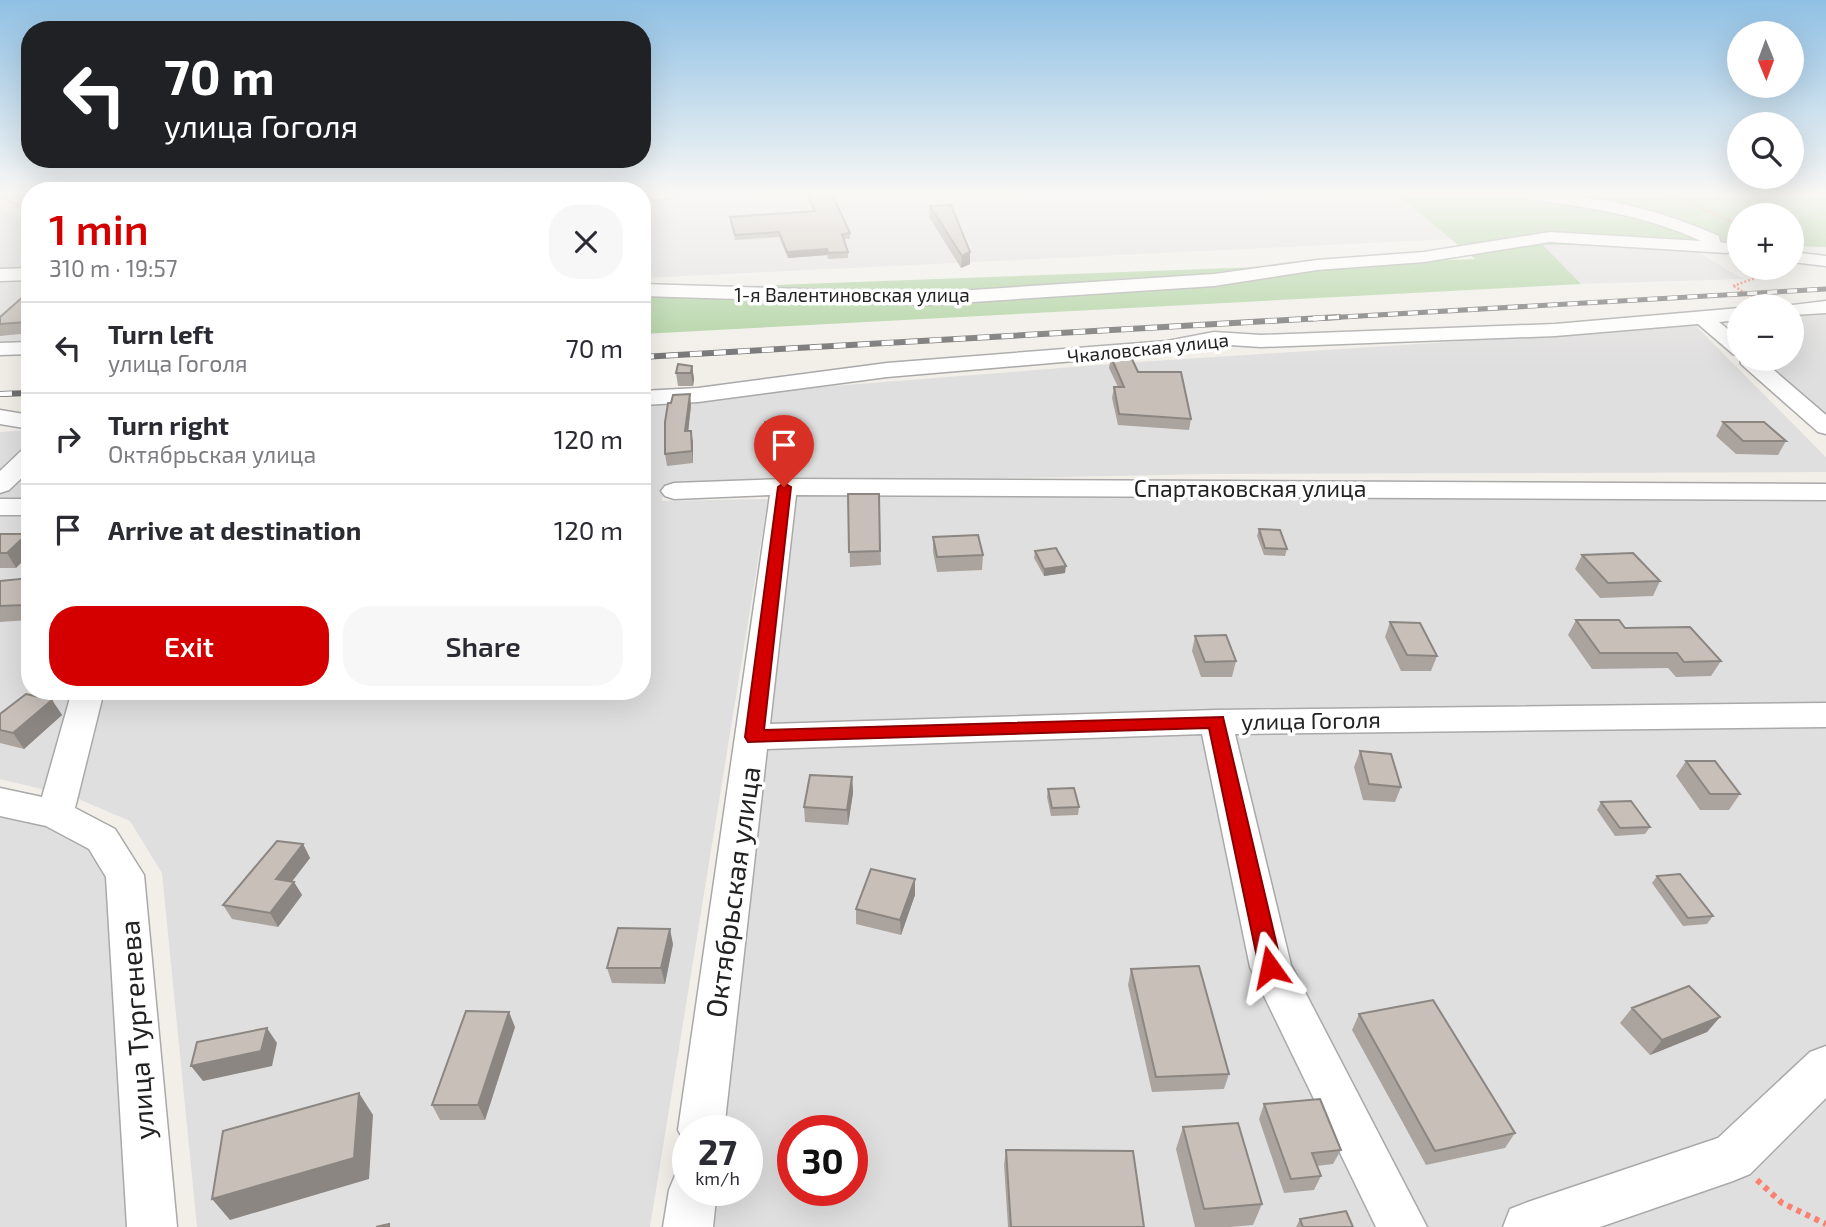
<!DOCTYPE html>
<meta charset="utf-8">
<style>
body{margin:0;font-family:"Exo 2",sans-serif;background:#f7f7f7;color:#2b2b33;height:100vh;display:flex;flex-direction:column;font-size:26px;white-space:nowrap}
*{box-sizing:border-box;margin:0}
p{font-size:23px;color:#7c7c81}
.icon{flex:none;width:38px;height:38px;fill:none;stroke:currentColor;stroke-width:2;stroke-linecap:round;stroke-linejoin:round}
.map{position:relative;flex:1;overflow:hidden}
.panel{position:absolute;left:21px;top:182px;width:630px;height:518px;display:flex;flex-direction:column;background:#fff;border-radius:28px;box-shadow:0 7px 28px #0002}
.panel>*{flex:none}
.banner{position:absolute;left:21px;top:21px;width:630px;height:147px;border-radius:28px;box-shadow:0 7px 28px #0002;background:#202124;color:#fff;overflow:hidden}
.needle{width:46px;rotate:179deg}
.fabs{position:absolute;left:1727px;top:21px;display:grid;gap:14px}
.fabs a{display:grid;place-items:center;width:77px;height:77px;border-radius:50%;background:#fff;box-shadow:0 7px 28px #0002;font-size:35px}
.speed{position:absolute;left:672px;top:1115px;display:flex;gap:14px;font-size:35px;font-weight:700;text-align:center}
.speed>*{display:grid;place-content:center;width:91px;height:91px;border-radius:50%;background:#fff;box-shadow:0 7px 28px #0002;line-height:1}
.speed small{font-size:18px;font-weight:400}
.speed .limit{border:10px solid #d22;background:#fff;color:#111}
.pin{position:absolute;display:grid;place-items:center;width:60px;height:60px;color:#fff;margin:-72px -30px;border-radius:50% 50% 50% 0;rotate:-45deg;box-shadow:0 0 7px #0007}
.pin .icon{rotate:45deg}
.me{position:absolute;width:77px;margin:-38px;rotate:348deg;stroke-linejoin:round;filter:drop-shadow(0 0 5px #0008)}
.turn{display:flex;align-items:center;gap:24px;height:147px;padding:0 28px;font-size:32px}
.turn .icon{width:91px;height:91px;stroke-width:2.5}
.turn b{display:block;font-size:49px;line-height:60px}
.round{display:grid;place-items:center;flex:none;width:74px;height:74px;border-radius:28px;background:#f7f7f7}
.overview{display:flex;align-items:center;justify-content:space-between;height:119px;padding:0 28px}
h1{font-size:42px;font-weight:600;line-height:52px;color:#d40000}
.primary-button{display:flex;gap:14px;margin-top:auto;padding:14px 28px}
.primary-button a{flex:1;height:80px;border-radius:28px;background:#d40000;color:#fff;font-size:28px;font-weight:600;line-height:80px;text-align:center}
.primary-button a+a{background:#f7f7f7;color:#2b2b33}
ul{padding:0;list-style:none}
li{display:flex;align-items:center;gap:21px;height:91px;padding:0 28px;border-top:2px solid #e1e1e2}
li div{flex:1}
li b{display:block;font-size:26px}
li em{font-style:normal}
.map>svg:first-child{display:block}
</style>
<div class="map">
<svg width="1826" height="1227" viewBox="0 0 1826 1227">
<rect width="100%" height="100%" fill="#f2efe9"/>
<path fill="#e0dfdf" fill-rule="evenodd" d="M642,194h754l56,45 -810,39z
M0,207l30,16v47l-30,1z
M1542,245l146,1 55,33 -162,5z
M30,279v66l-30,1v-66z
M1826,307v120l-77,-68h43v-50z
M1696,326l130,131v15l-617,2 -545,11 -2,16 106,-2 -118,728h-453l-35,-354 -32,-52 -56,-24 -74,-18v-347l30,-2v261h612v-290l495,-39z
M784,487l1042,5v735h-1138l5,-37h54v-60h-46zM793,1130h59v60h-59z
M0,802l102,37 50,388h-152z"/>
<path fill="#add19e" d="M1396,194h430v53l-34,-1v-31h-52l-1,30h-196l38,39 -939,50v-44l833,-31z"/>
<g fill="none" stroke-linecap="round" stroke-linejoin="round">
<defs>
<path id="minor" d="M642,194h33l-8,5 -25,1z
M1521,194c68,-2 137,15 198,42l1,6 13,2 3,4 -9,5 -177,-11 -126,20 -107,8 -103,16 -287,19 -285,-9v-12l285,9 287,-19 103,-14 107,-8 126,-20 151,9c-54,-25 -113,-34 -172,-42z
M1792,252l34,4v10l-34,-4z
M30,268v12l-30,1v-12z
M1826,301v12l-34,2v-9h-8z
M1740,308v12l-21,2 21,17v17l-7,-2 -35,-30 -143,12 -294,11 -47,-3 -47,9 -280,24 -189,25 -56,3v-14l56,-3 189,-25 280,-22 47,-9 47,3 294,-11z
M30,342v12l-30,1v-12z
M1740,357l21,2 65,56v19l-8,-2 -77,-68z
M0,410l30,5v14l-30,-5z
M30,449v21l-21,20 -9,3v-22l21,-20z
M784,479l1042,5v16l-1030,-5 -26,229 446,-14 610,-7v24l-591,7 56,231 136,262h-51l-126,-260 -48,-233 -435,15 -43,381h-36v18l-10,-18 92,-635 -96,4 -9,-3 -4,-5 4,-5 9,-3z
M0,499h30v16h-30z
M72,691h32l-29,117 40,21 29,46 33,352h-50l-21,-350 -17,-28 -43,-23 -46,-10v-28l42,9z
M1826,1046v52l-76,76 -17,7 -133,46h-97l7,-18 18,-7 190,-64 92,-86z
M688,1168v22h29l-4,37h-50l6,-37 7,-17z"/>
</defs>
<use href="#minor" stroke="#a9a9a9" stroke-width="3"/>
<path stroke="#fa8072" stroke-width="2.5" stroke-dasharray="2 2" stroke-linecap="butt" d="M1669,194l71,31
M0,195l30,18
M1733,286l50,-18
M1734,286l31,20"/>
<path stroke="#fa8072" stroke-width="6" stroke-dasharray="5 5" stroke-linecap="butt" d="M1757,1180l25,23 44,21"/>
<use href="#minor" fill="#fff" fill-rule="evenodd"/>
<defs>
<path id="rail-far1" d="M1308,319l518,-30"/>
<path id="rail" d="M642,357l697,-40
M0,394l30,-1"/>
</defs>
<use href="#rail-far1" stroke="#707070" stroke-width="5"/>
<use href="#rail" stroke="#707070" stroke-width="6"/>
<use href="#rail-far1" stroke="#fff" stroke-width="3.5" stroke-dasharray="10" stroke-linecap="butt"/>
<use href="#rail" stroke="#fff" stroke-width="4.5" stroke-dasharray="12" stroke-linecap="butt"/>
</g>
<path fill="#aba49e" d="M808,195l42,38v6h-6l4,13v6l-20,1 -1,-4 -39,3 -9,-21 -44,3 -5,-23 83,-6 -5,-11z
M930,206l40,46v12l-9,4 -32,-51z
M30,295v38l-30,3v-19z
M1111,357l27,15 53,47 -2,11 -71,-5 -6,-27 2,-11h4l-9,-19z
M692,366l2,13 -1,7h-15l-2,-13z
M691,405l-3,26 5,11v21l-26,3 -2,-12z
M1723,422l63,19 -8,14 -42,-1 -20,-18z
M797,435l-1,18 -32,1 -1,-14z
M848,494h31l2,71 -31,2z
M1259,529l28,20 -2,7 -21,-1 -7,-19z
M0,534l16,34h-16z
M933,537l50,18 -1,15 -45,2 -4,-20z
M1035,551l30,22 -21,3 -10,-18z
M1582,555l78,26 -7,15 -53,2 -25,-29z
M30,578v42l-30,2v-41z
M1576,620l49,8 96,33 -10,15 -35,1 -8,-9 -76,1 -24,-34z
M1390,622l47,34 -6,15h-30l-16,-34z
M1195,636l41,25 -4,16h-31l-9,-26z
M52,700l10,15 -38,34 -24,-6v-29z
M1360,751l41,36 -6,15 -32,-2 -9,-33z
M1686,761l54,33 -11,16h-29l-24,-34z
M852,777l1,16 -5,32 -43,-3 -1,-15z
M1048,789l31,18 -1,8 -27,1 -4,-19z
M1601,802l49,25 -5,7 -30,2 -18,-26z
M303,844l7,14 -18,23 2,1 8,13 -24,32 -46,-8 -9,-14z
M1657,876l56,40 -6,8 -24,2 -31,-43z
M915,879v16l-14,40 -45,-11v-15z
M673,944l-8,40 -53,-1 -5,-15z
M1131,969l98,105 -5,15 -72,3 -24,-107z
M1632,1008l88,9 -13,15 -57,23 -30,-32z
M1359,1014l156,119 -10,15 -79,17 -74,-135z
M515,1027l-30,93h-45l-8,-15z
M1264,1104l77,46 -8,14 -16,2 4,10 -7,14 -30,3 -25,-74z
M1183,1127l79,77 -9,21 -23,2h-35l-19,-78z
M1006,1150l138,77h-136l-4,-62z
M1300,1219l53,8h-57z"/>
<path fill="#8b8681" d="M827,249v6l-39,3 -1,-6z
M970,252v12l-9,4 1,-12z
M692,366l2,13 -1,7 -2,-13z
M690,394l1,11 -4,38 -2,-12z
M796,421l1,14 -1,18 -1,-13z
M691,431l2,11v21l-1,-12z
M27,534l3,4v16l-14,14 -9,-15z
M1066,566l-1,7 -21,3v-7z
M30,597v17l-6,-9z
M52,700l10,15 -38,34 -11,-16z
M852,777l1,16 -5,32 -1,-15z
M303,844l7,14 -26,34 -8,-13z
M915,879v16l-14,40 -1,-15z
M294,882l8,13 -24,32 -8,-14z
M670,929l3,15 -8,40 -4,-16z
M509,1012l6,15 -30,93 -7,-15z
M1720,1017l-13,15 -57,23 12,-15z
M267,1028l10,15 -5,23 -69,15 -12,-15z
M359,1093l14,22 -4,64 -139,41 -18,-21z"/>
<path fill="#c7bfb8" stroke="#8b8681" stroke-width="2" d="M832,194l18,39 -8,1 6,18 -20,1 -1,-4 -40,3 -8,-20 -44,3 -5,-18 85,-6 -7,-16z
M951,205l19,47 -8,4 -32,-50z
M25,295h5v24l-4,3 -26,2v-7z
M1111,357h20l7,15h43l10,47 -72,-5 -5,-27h10z
M678,364l14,2 -1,7h-15z
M690,394l-5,37h6l1,20 -27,3v-32l3,-19h3l2,-8z
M796,421l-1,19h-32l2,-18z
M1723,422h41l22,19h-43z
M848,494h31l1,57 -31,1z
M1259,529l21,1 7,19 -22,-1z
M0,534h27l-20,19h-7z
M978,535l5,20 -46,2 -4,-20z
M1056,548l10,18 -22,3 -9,-18z
M1633,553l27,28 -52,2 -26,-28z
M30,578v19l-6,8 -24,1v-25z
M1576,620h43l6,8 65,-1 31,34 -37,1 -7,-9h-77z
M1390,622l30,1 17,33 -30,-1z
M1226,635l10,26 -31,1 -10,-26z
M26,694l26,6 -39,33 -13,-3v-16z
M1360,751l31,3 10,33 -32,-3z
M1686,761h29l25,33h-30z
M810,775l42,2 -5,33 -43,-3z
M1074,788l5,19 -27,1 -4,-19z
M1631,801l19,26 -30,1 -19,-26z
M277,841l26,3 -27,35 18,3 -24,31 -47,-8z
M871,869l44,10 -15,41 -44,-11z
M1680,874l33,42 -25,2 -31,-42z
M618,928l52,1 -9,39h-54z
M1199,966l30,108 -73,3 -25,-108z
M1689,986l31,31 -58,23 -30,-32z
M1433,1000l82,133 -80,18 -76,-137z
M466,1011l43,1 -31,93h-46z
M267,1028l-6,23 -70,15 6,-24z
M359,1093l-5,65 -142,41 11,-68z
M1320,1099l21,51 -29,3 9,23 -30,3 -27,-75z
M1238,1123l24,81 -58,5 -21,-82z
M1006,1150l127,1 11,76h-133z
M1346,1211l7,16h-50l-3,-8z
M389,1224v3h-13z"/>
<linearGradient id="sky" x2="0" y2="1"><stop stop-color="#8fc0e4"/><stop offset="0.53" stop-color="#f9f8f5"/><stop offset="1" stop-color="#f9f8f5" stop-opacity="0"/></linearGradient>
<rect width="1826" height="366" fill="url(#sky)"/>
<path fill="#d40000" stroke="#8a0000" stroke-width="2" d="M784,483l7,4 -27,243 459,-13 59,250 -4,7 -8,3 -7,-3 -4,-7 -50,-239 -461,14 -3,-5 33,-250z"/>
<g text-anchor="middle" stroke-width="7" stroke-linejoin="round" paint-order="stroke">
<g font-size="19" fill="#222" stroke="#fff">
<text x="852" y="302">1-я Валентиновская улица</text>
<text transform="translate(1148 348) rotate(-6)" y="7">Чкаловская улица</text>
</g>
<g font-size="23" fill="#222" stroke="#fff">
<text x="1250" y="497">Спартаковская улица</text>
<text transform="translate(1311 721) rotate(-1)" y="8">улица Гоголя</text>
</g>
<g font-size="28" fill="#222" stroke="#fff">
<text transform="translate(733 892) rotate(-82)" y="10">Октябрьская улица</text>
<text transform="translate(137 1030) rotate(-94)" y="10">улица Тургенева</text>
</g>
</g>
</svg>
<div class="fabs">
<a><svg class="needle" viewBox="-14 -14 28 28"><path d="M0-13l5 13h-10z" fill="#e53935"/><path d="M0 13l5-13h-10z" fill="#7c7c81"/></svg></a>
<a><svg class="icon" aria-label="search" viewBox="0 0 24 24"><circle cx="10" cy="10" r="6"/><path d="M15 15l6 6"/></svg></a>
<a>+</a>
<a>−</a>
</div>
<div class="speed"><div>27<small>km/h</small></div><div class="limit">30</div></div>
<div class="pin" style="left:784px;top:487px;background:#d93025"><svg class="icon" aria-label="arrive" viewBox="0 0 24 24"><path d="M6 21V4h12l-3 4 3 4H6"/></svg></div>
<svg class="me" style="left:1270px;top:967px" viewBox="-20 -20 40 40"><path d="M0-17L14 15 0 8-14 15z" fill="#d40000" stroke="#fff" stroke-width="4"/></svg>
<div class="banner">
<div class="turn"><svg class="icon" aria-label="left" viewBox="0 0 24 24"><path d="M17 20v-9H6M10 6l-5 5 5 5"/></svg><div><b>70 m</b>улица Гоголя</div></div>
</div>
<section class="panel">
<div class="overview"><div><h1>1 min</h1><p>310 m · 19:57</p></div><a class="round"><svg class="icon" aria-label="close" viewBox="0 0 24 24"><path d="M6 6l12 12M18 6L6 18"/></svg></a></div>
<ul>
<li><svg class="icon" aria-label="left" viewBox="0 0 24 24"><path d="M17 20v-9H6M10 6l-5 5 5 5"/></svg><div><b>Turn left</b><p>улица Гоголя</p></div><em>70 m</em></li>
<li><svg class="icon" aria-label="right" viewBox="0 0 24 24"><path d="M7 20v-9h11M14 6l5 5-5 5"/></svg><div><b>Turn right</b><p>Октябрьская улица</p></div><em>120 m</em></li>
<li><svg class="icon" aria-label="arrive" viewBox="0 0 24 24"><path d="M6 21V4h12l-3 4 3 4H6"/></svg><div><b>Arrive at destination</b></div><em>120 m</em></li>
</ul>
<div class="primary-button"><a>Exit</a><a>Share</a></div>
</section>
</div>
